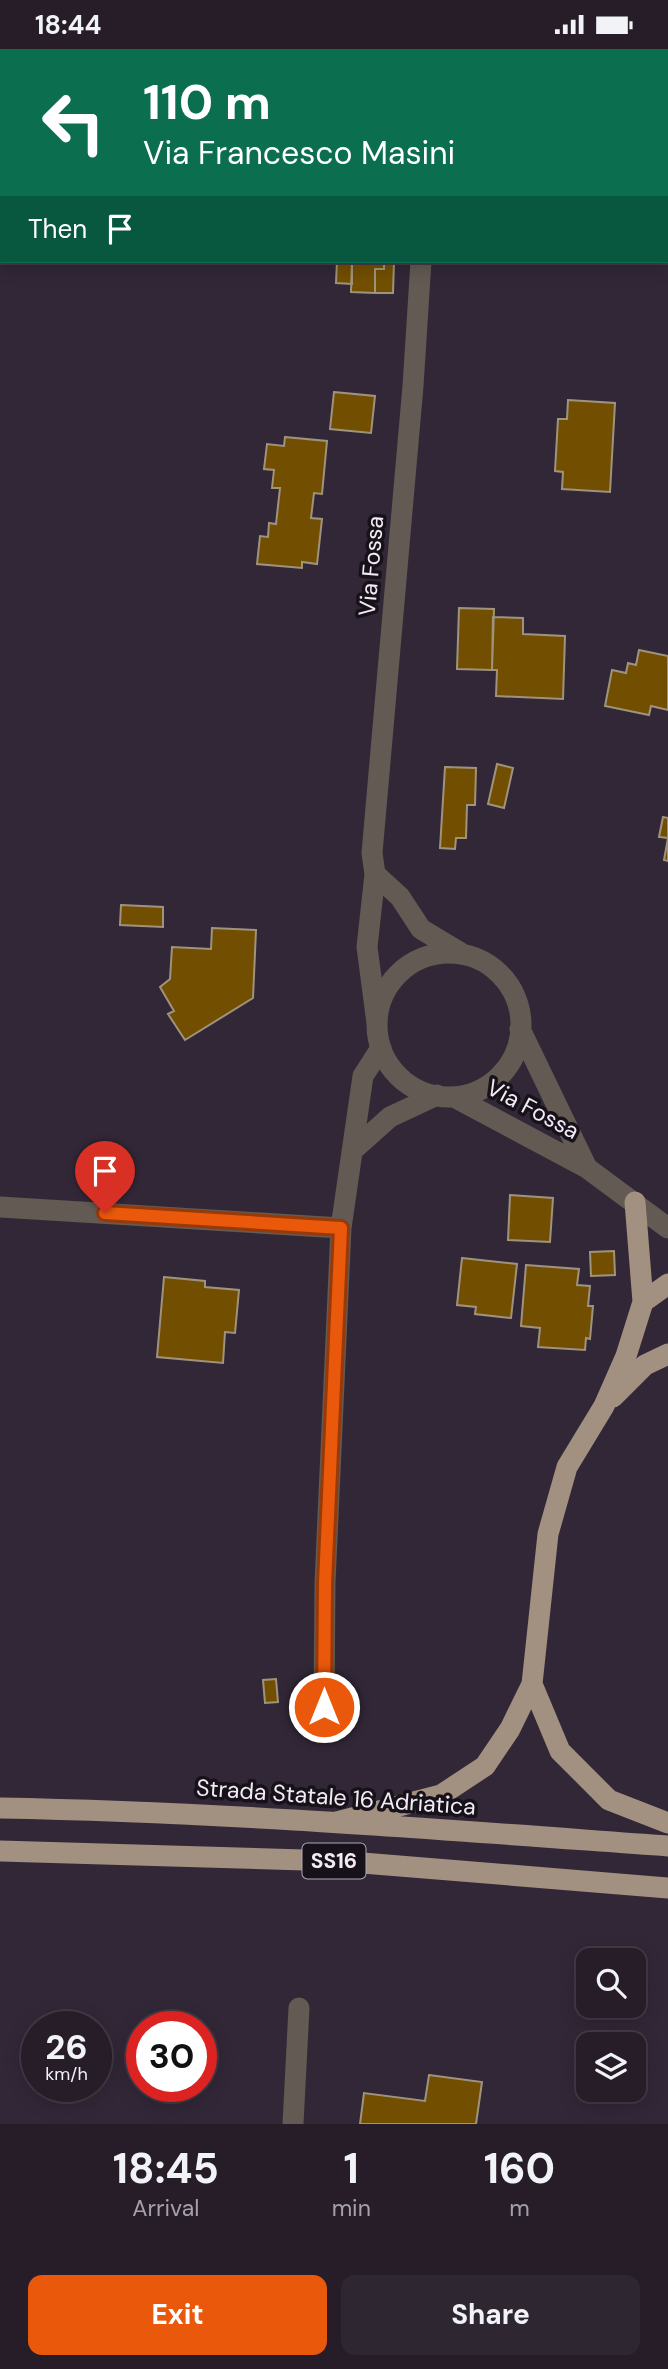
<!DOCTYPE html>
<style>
body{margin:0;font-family:"DM Sans",sans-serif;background:#2e2631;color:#f1f3f6;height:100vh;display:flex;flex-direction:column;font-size:26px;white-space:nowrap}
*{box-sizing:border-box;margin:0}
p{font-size:23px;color:#a4a2a8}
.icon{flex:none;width:38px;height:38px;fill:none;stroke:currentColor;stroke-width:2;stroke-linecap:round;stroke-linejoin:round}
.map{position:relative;height:2075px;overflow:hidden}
.panel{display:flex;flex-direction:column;background:#261d29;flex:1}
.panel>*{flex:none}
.top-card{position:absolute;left:0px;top:0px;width:668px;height:214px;box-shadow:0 4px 18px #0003,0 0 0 2px #423b46;background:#0b6e4f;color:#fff;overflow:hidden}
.controls{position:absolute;left:576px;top:1899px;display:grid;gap:14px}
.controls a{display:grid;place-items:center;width:70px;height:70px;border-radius:14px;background:#261d29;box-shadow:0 4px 18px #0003,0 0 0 2px #423b46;font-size:35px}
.speed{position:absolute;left:21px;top:1962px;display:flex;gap:14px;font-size:35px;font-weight:700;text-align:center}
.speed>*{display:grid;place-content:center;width:91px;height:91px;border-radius:50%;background:#261d29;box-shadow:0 4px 18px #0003,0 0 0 2px #423b46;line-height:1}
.speed small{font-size:18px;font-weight:400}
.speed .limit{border:10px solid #d22;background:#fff;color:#111}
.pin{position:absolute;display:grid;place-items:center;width:60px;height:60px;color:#fff;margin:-72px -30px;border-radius:50% 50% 50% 0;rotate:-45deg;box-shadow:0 0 7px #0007}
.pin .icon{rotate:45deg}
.me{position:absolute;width:77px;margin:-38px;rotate:0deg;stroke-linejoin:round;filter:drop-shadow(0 0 5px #0008)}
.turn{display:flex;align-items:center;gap:24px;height:147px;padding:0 28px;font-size:32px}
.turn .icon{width:91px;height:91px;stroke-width:2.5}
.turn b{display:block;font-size:49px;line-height:60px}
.then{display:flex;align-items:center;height:66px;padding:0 28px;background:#0003;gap:14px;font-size:26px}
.eta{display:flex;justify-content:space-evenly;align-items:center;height:119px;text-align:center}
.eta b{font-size:42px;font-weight:700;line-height:49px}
.primary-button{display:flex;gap:14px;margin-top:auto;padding:14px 28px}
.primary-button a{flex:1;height:80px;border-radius:14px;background:#ea580c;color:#fff;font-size:28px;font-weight:700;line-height:80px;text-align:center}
.primary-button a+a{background:#2e2631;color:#f1f3f6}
.status{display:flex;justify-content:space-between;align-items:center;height:49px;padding:0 35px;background:#261d29;direction:ltr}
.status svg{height:19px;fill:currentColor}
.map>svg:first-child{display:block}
</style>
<div class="status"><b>18:44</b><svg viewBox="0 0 49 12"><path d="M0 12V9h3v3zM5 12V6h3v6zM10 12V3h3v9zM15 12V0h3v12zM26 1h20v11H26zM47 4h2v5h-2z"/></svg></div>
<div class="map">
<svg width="668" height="2075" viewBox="0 0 668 2075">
<rect width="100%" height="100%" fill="#322737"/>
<path fill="#724f00" stroke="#a0937e" stroke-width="2" d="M337,212h15v23l-16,-1z
M352,212h32v8h-9v24l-24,-1z
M384,212h10l-1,32h-18v-24h9z
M334,343l41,4 -4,37 -41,-4z
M568,351l47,3 -5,89 -48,-3 1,-17 -8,-1 3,-52h9z
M285,388l42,4 -5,53 -8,-1 -3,25 11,1 -5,45 -15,-2v6l-45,-4 3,-28 8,1 1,-14 7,1 4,-36h-8l2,-18 -10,-1 3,-25 17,2z
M459,559l35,1 -2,61 -35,-1z
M493,568l30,1v16l42,2 -2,63 -67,-3 1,-26h-5z
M639,601l29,6v54l-17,-4 -2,9 -44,-9 7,-36 14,3 2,-10 8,2z
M497,715l16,4 -9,40 -16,-4z
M445,718l31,1 -1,37h-8l-1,33h-10l-1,11 -15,-1z
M663,768l5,1v43l-4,-1 4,-22 -9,-1z
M121,856l42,2v20l-43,-2z
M212,879l44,2 -3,68 -68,42 -17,-26 6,-3 -14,-24 10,-8 2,-32 39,2z
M510,1146l43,3 -3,44 -42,-2z
M614,1202l1,24 -24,1 -1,-24z
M462,1209l55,6 -6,54 -36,-4 1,-7 -19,-2z
M526,1216l53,4 -2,16 13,1 -2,20h5l-3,33 -4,-1 -1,12 -47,-3 2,-19 -19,-2z
M164,1228l41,4v6l34,3 -4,43 -10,-1 -2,31 -66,-6z
M276,1630l2,23 -13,1 -2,-23z
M429,2026l53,7 -6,42h-116l4,-31 61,8z"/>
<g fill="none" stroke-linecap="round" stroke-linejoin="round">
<path stroke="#625a53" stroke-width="21" d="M352,1102l38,-34 47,-22
M0,1158l341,21
M324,1658l1,-124 16,-355 22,-152 18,-28
M293,2075l6,-116"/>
<path stroke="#625a53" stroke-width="21" d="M435,2v-2
M375,825l25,23 21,32 40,24
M377 976a72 72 0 1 1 144 0a72 72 0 1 1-144 0Z
M377,974l-10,-76 8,-73 -3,-21 41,-467 8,-125
M520,980l67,139
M454,1048l133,71 81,60"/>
<path stroke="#a29080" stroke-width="21" d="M643,1253l25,-18
M613,1348l32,-32 23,-11
M532,1635l28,67 49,49 59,23
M0,1759c223,4 446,22 668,38
M337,1773l104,-27 44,-29 25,-37 22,-45 16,-150 19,-67 37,-61 22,-50 17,-54 -8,-100
M0,1802l338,10 330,27"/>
</g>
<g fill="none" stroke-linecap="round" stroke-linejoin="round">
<defs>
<path id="route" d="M105,1164l236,15 -16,355 -1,124"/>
</defs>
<use href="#route" stroke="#983908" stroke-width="18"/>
<use href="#route" stroke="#ea580c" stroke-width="12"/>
</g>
<g text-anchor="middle" stroke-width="7" stroke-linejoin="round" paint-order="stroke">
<rect fill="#171219" stroke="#b0aab4" stroke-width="2" x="302.5" y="1794.5" width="63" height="35" rx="5"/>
<g font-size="21" font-weight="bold" fill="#f2ebf6">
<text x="334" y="1819">SS16</text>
</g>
<g font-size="23" fill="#f2ebf6" stroke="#171219">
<text transform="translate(371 517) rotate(-85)" y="8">Via Fossa</text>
<text transform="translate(533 1060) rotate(28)" y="8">Via Fossa</text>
<text transform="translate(336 1748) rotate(4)" y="8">Strada Statale 16 Adriatica</text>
</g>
</g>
</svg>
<div class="controls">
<a><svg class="icon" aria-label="search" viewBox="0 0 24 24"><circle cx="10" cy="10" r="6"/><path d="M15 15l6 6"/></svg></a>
<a><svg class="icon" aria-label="layers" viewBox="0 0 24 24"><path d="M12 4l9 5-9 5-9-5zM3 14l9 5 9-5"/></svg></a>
</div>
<div class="speed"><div>26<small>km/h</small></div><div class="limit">30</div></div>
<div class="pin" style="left:105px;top:1164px;background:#d93025"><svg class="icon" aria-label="arrive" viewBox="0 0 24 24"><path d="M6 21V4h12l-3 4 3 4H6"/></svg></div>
<svg class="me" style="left:324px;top:1658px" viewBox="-20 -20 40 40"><circle r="17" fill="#ea580c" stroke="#fff" stroke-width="3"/><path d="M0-11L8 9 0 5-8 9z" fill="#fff"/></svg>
<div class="top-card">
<div class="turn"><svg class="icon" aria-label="left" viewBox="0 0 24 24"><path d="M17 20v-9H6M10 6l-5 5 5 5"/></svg><div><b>110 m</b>Via Francesco Masini</div></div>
<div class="then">Then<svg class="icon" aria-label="arrive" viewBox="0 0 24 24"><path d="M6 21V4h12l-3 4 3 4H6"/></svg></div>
</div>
</div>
<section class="panel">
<div class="eta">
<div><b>18:45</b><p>Arrival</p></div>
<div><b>1</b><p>min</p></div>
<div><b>160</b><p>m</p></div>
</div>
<div class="primary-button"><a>Exit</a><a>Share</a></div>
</section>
